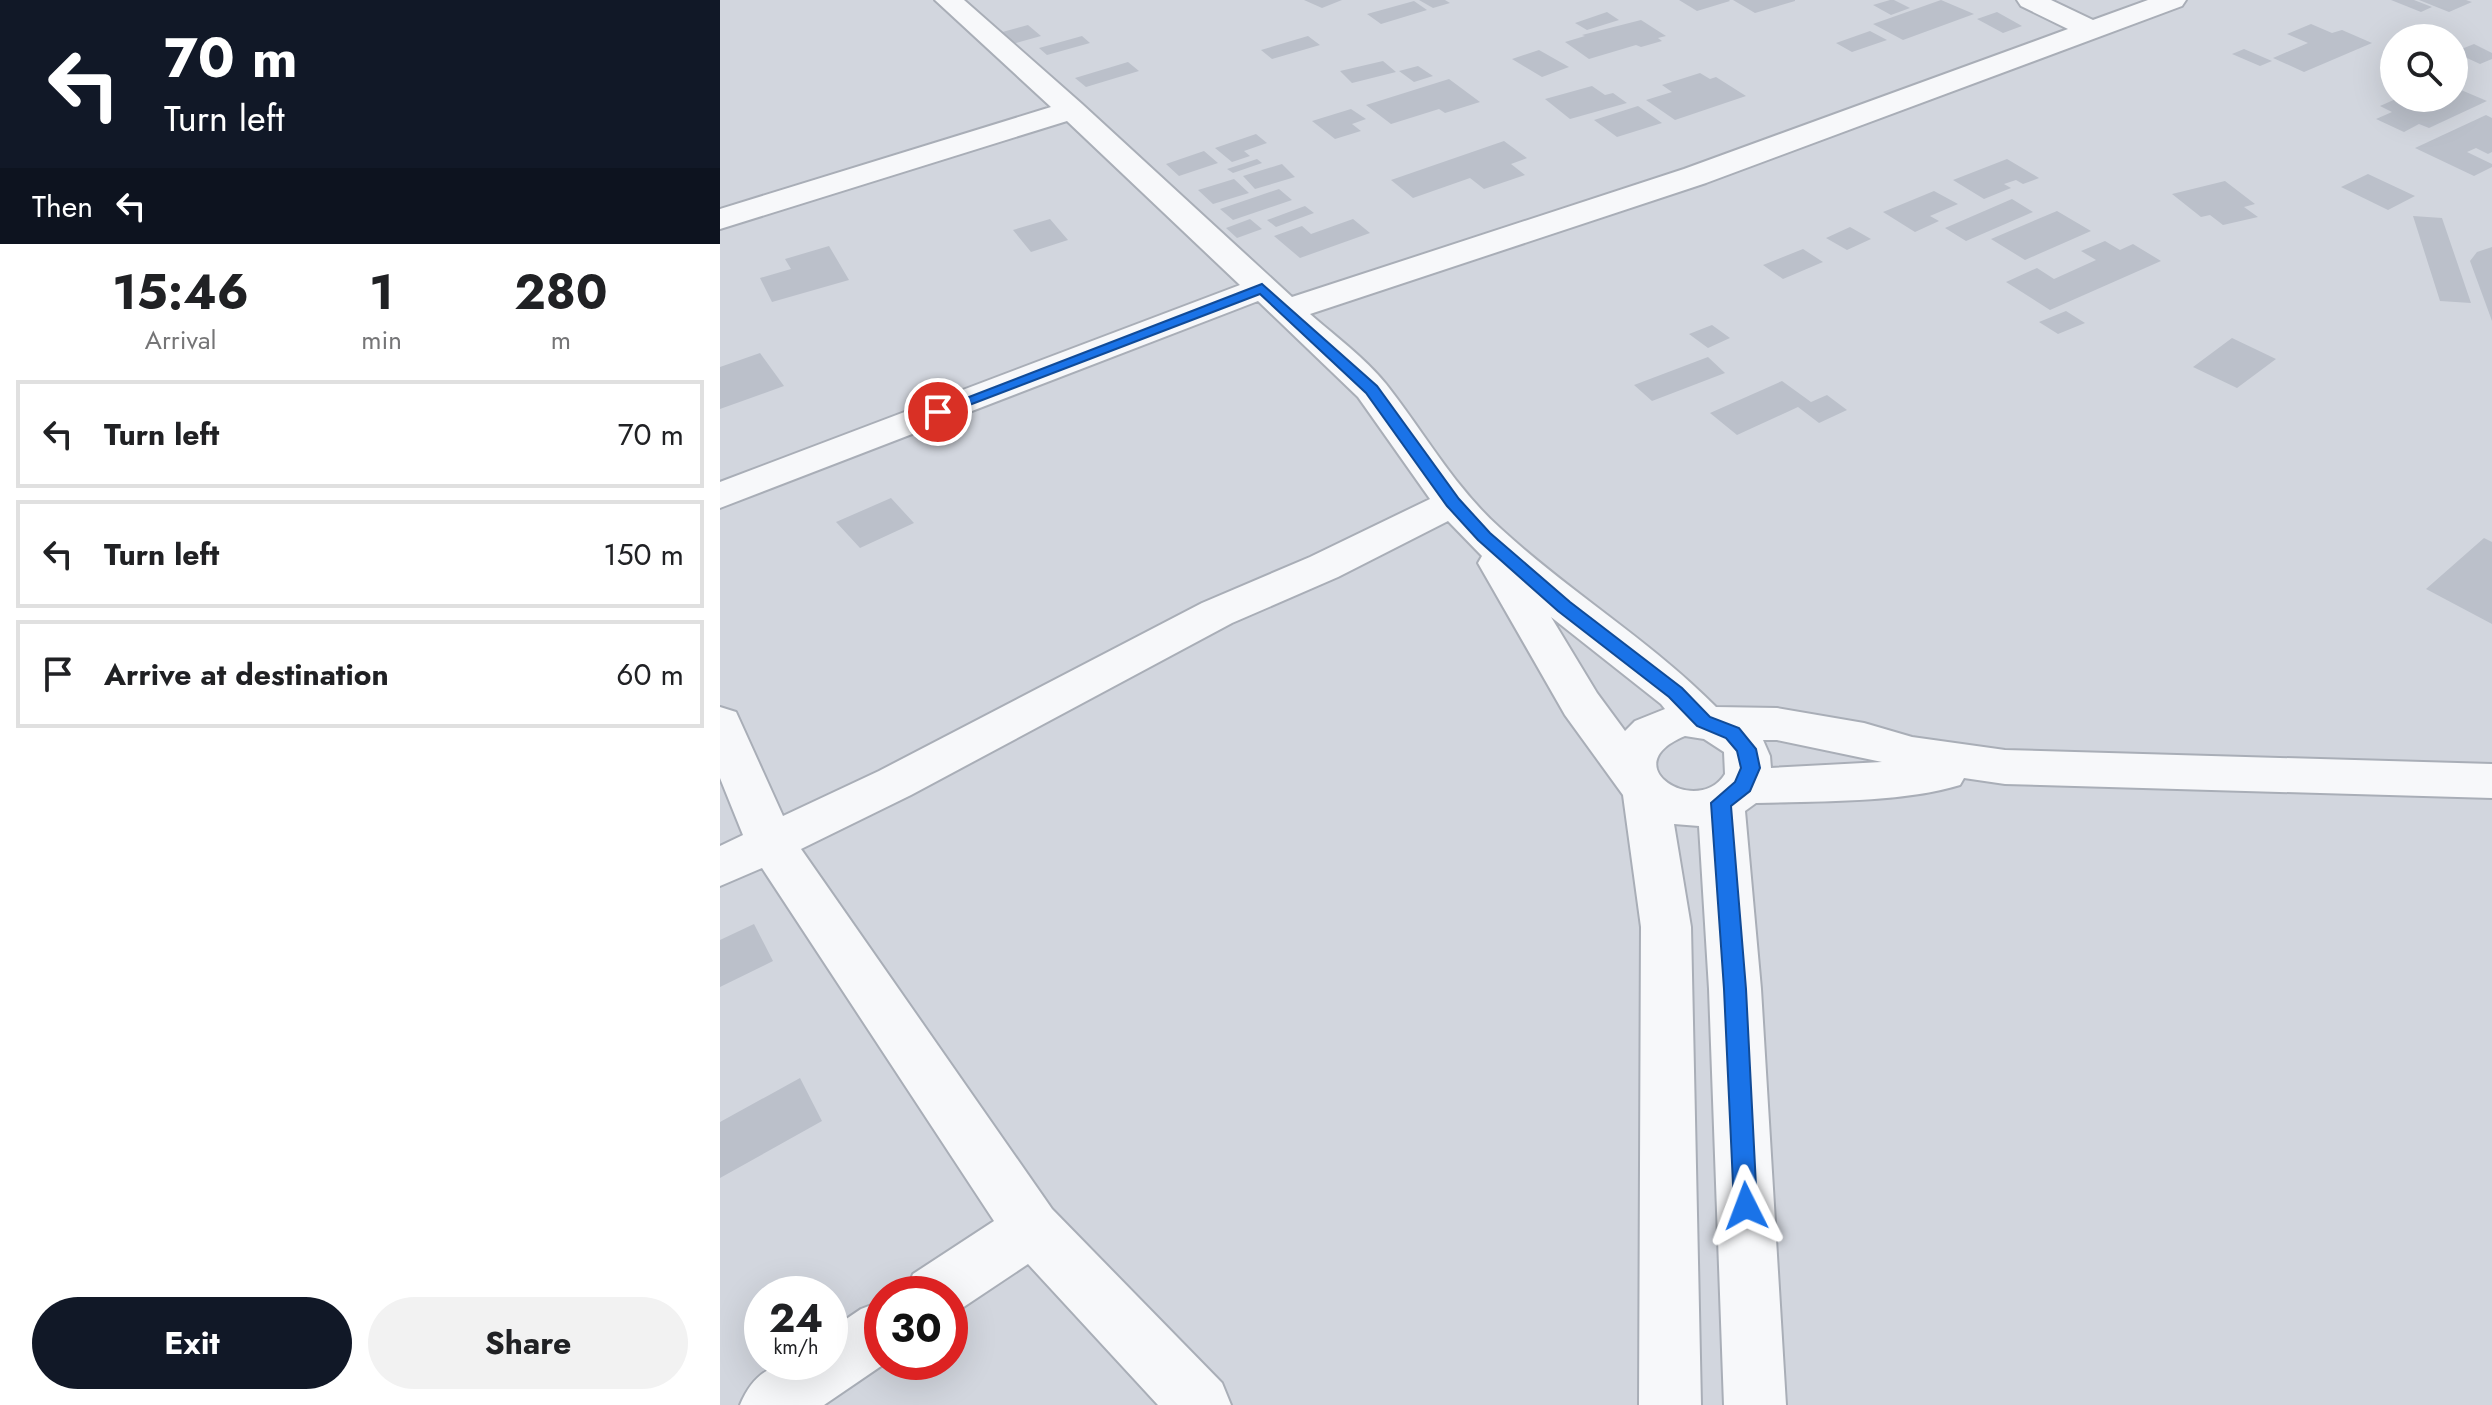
<!DOCTYPE html>
<style>
body{margin:0;font-family:Jost,sans-serif;background:#f2f2f2;color:#202124;height:100vh;display:flex;flex-direction:column;font-size:30px;white-space:nowrap}
*{box-sizing:border-box;margin:0}
p{font-size:26px;color:#757577}
.icon{flex:none;width:44px;height:44px;fill:none;stroke:currentColor;stroke-width:2;stroke-linecap:round;stroke-linejoin:round}
.map{position:relative;flex:1;overflow:hidden}
.sheet{display:flex;flex-direction:column;background:#fff;width:720px}
.sheet>*{flex:none}
.banner{background:#111827;color:#fff;overflow:hidden}
.controls{position:absolute;left:1660px;top:24px;display:grid;gap:16px}
.controls a{display:grid;place-items:center;width:88px;height:88px;border-radius:50%;background:#fff;box-shadow:0 8px 32px #0002;font-size:40px}
.speed{position:absolute;left:24px;top:1276px;display:flex;gap:16px;font-size:40px;font-weight:700;text-align:center}
.speed>*{display:grid;place-content:center;width:104px;height:104px;border-radius:50%;background:#fff;box-shadow:0 8px 32px #0002;line-height:1}
.speed small{font-size:20px;font-weight:400}
.speed .limit{border:12px solid #d22;background:#fff;color:#111}
.pin{position:absolute;display:grid;place-items:center;width:68px;height:68px;color:#fff;margin:-34px;border:4px solid #fff;border-radius:50%;box-shadow:0 2px 8px #0007}
.me{position:absolute;width:88px;margin:-44px;rotate:357deg;stroke-linejoin:round;filter:drop-shadow(0 0 6px #0008)}
.turn{display:flex;align-items:center;gap:28px;height:168px;padding:0 32px;font-size:36px}
.turn .icon{width:104px;height:104px;stroke-width:2.5}
.turn b{display:block;font-size:56px;line-height:68px}
.then{display:flex;align-items:center;height:76px;padding:0 32px;background:#0003;gap:16px;font-size:30px}
.eta{display:flex;justify-content:space-evenly;align-items:center;height:136px;text-align:center}
.eta b{font-size:48px;font-weight:700;line-height:56px}
.cta{display:flex;gap:16px;margin-top:auto;padding:16px 32px}
.cta a{flex:1;height:92px;border-radius:48px;background:#111827;color:#fff;font-size:32px;font-weight:700;line-height:92px;text-align:center}
.cta a+a{background:#f2f2f2;color:#202124}
ul{padding:0;list-style:none}
li{display:flex;align-items:center;gap:24px;height:108px;margin:0 16px 12px;padding:0 16px;border:4px solid #e0e0e0;border-radius:0px}
li div{flex:1}
li b{display:block;font-size:30px}
li em{font-style:normal}
main{display:flex;flex:1;min-height:0}
.map>svg:first-child{display:block}
</style>
<main>
<section class="sheet">
<div class="banner">
<div class="turn"><svg class="icon" aria-label="left" viewBox="0 0 24 24"><path d="M17 20v-9H6M10 6l-5 5 5 5"/></svg><div><b>70 m</b>Turn left</div></div>
<div class="then">Then<svg class="icon" aria-label="left" viewBox="0 0 24 24"><path d="M17 20v-9H6M10 6l-5 5 5 5"/></svg></div>
</div>
<div class="eta">
<div><b>15:46</b><p>Arrival</p></div>
<div><b>1</b><p>min</p></div>
<div><b>280</b><p>m</p></div>
</div>
<ul>
<li><svg class="icon" aria-label="left" viewBox="0 0 24 24"><path d="M17 20v-9H6M10 6l-5 5 5 5"/></svg><div><b>Turn left</b></div><em>70 m</em></li>
<li><svg class="icon" aria-label="left" viewBox="0 0 24 24"><path d="M17 20v-9H6M10 6l-5 5 5 5"/></svg><div><b>Turn left</b></div><em>150 m</em></li>
<li><svg class="icon" aria-label="arrive" viewBox="0 0 24 24"><path d="M6 21V4h12l-3 4 3 4H6"/></svg><div><b>Arrive at destination</b></div><em>60 m</em></li>
</ul>
<div class="cta"><a>Exit</a><a>Share</a></div>
</section>
<div class="map">
<svg width="1772" height="1405" viewBox="0 0 1772 1405">
<rect width="100%" height="100%" fill="#e4e7ec"/>
<path fill="#d2d6de" fill-rule="evenodd" d="M0,0h1772v1405h-1772zM1674,38h60v60h-60zM42,1294h68v68h-68zM162,1294h68v68h-68z"/>
<path fill="#bbc0ca" d="M584,0h38l-20,8z
M699,0h26l5,3 -17,5z
M959,0h50l1,1 -33,10z
M1013,0h62v1l-40,12z
M1170,0h4l16,8 -19,7 -18,-10z
M1221,0l33,14 -71,26 -30,-16z
M1671,0h23l18,7 -11,5z
M1699,0h47l6,2 -23,10z
M694,1l13,9 -46,14 -14,-10z
M887,12l12,8 -32,10 -12,-7z
M1277,12l25,14 -19,7 -26,-14z
M921,20l25,16 -8,2 4,3 -21,6 -5,-2 -47,14 -24,-17 20,-6 -3,-1z
M1591,24l21,9 10,-3 30,13 -68,29 -31,-14 35,-15 -21,-9z
M308,25l13,11 -32,9 -14,-11z
M1150,31l17,9 -35,12 -16,-9z
M362,36l8,7 -43,12 -8,-7z
M588,36l12,9 -48,14 -11,-9z
M1754,44l18,9v6l-12,5 -26,-12z
M1524,49l28,12 -12,5 -28,-12z
M819,50l30,17 -27,10 -30,-18z
M663,61l13,11 -44,11 -12,-12z
M408,62l11,9 -53,16 -11,-9z
M698,66l15,10 -19,6 -15,-11z
M980,73l10,6 6,-2 30,19 -71,24 -29,-20 26,-8 -10,-7z
M729,79l31,23 -35,11 -6,-4 -48,15 -25,-19z
M872,86l13,9 8,-2 14,10 -57,16 -25,-20z
M1734,87l33,14 -58,27 -10,-4 -15,8 -28,-13 16,-7 -12,-6 18,-8h56z
M918,106l24,17 -45,14 -23,-17z
M631,109l15,10 -14,5 9,7 -26,8 -23,-18z
M1766,115l6,3v34l-4,2 -12,-6 -9,4 25,12v3l-18,9 -59,-28z
M536,134l11,9 -23,8 6,5 -18,6 -17,-14z
M784,141l23,17 -16,6 14,11 -41,14 -14,-11 -57,20 -22,-18z
M484,151l14,12 -39,13 -13,-12z
M537,159l5,4 -29,10 -6,-4z
M1287,159l32,19 -16,6 -7,-4 -12,4 7,4 -27,11 -31,-19z
M562,164l13,13 -40,12 -12,-13z
M1648,174l47,22 -27,14 -47,-23z
M514,179l15,14 -36,11 -15,-14z
M1505,181l30,23 -11,3 14,10 -35,8 -13,-10 -9,2 -29,-23z
M559,189l13,11 -59,20 -13,-11z
M1214,191l24,13 -28,12 9,5 -24,11 -32,-20z
M1292,199l21,13 -67,29 -21,-13z
M585,206l9,7 -38,14 -9,-7z
M1337,211l34,20 -66,29 -34,-21z
M1693,216l29,2 29,85 -31,-2z
M330,219l18,21 -37,12 -18,-22z
M530,219l12,10 -25,9 -11,-10z
M633,219l17,14 -70,25 -26,-22 28,-10 9,8z
M1130,227l21,12 -24,11 -21,-12z
M1385,241l15,9 13,-6 28,17 -111,49 -44,-28 31,-14 17,11 42,-19 -15,-9z
M109,246l20,34 -77,22 -12,-24 31,-9 -6,-10z
M1772,247v74l-22,-60 7,-9z
M1083,249l20,13 -40,17 -20,-14z
M1346,311l19,12 -27,11 -19,-12z
M992,325l18,13 -22,10 -19,-14z
M1512,338l44,21 -39,29 -44,-21z
M40,353l24,33 -64,23v-42z
M988,357l17,16 -73,28 -18,-16z
M1062,381l29,21 16,-7 20,15 -28,13 -21,-16 -61,28 -27,-22z
M171,498l23,25 -54,25 -24,-26z
M1764,538l8,4v82l-66,-35z
M34,924l19,37 -53,26v-47z
M80,1078l22,43 -102,57v-56z"/>
<g fill="none" stroke-linecap="round" stroke-linejoin="round">
<defs>
<path id="street" d="M215,0h29l118,104 210,193 392,-128 384,-140 -47,-23 -4,-6h34l42,20 55,-20h38l-4,6 -476,177 -396,131c25,22 55,44 76,70 38,48 68,103 114,144 68,63 151,113 216,179l61,1 87,15 48,14 93,13 487,14v34l-487,-14 -41,-6 -4,7c-59,18 -142,16 -204,18l-11,8 16,178 25,416h-62l-15,-416 -10,-163 -25,-2 17,103 10,478h-62l2,-478 -18,-132 -58,-80 -87,-152 4,-7 -34,-35 -110,56 -106,46 -321,172 -110,54 251,360 170,174 9,22h-73l-130,-141 -78,52v-22h-45l8,-20 81,-53 -232,-353 -42,18v-40l23,-11 -23,-57v-71l16,5 47,104 96,-45 323,-168 108,-46 120,-58 -72,-102 -100,-96 -538,207v-26l520,-197 -173,-164 -347,108v-20l331,-102zM831,617l110,87 4,5 -30,12 -10,10 -28,-38zM965,736l19,3 20,13 1,22c-27,44 -113,-8 -40,-38zM1043,740h14l105,22 -111,6 -1,-12z
M162,1301v61h5l-63,43h-84c19,-45 47,-43 90,-43v-32l31,-21z"/>
</defs>
<use href="#street" stroke="#a9aeb7" stroke-width="4"/>
<use href="#street" fill="#f7f8fa" fill-rule="evenodd"/>
</g>
<path fill="#1a73e8" stroke="#114b97" stroke-width="2" d="M542,284l115,102 82,113 31,34 80,69 112,86 28,29 29,11 17,21 4,19 -10,23 -19,15 15,183 11,217 -3,7 -8,4 -9,-4 -3,-7 -10,-217 -13,-186 24,-21 6,-14 -4,-17 -11,-13 -29,-12 -28,-29 -111,-86 -80,-71 -31,-34 -81,-113 -106,-99 -317,121 -5,2 -8,-5z"/>
</svg>
<div class="controls">
<a><svg class="icon" aria-label="search" viewBox="0 0 24 24"><circle cx="10" cy="10" r="6"/><path d="M15 15l6 6"/></svg></a>
</div>
<div class="speed"><div>24<small>km/h</small></div><div class="limit">30</div></div>
<div class="pin" style="left:218px;top:412px;background:#d93025"><svg class="icon" aria-label="arrive" viewBox="0 0 24 24"><path d="M6 21V4h12l-3 4 3 4H6"/></svg></div>
<svg class="me" style="left:1026px;top:1206px" viewBox="-20 -20 40 40"><path d="M0-17L14 15 0 8-14 15z" fill="#1a73e8" stroke="#fff" stroke-width="4"/></svg>
</div>
</main>
